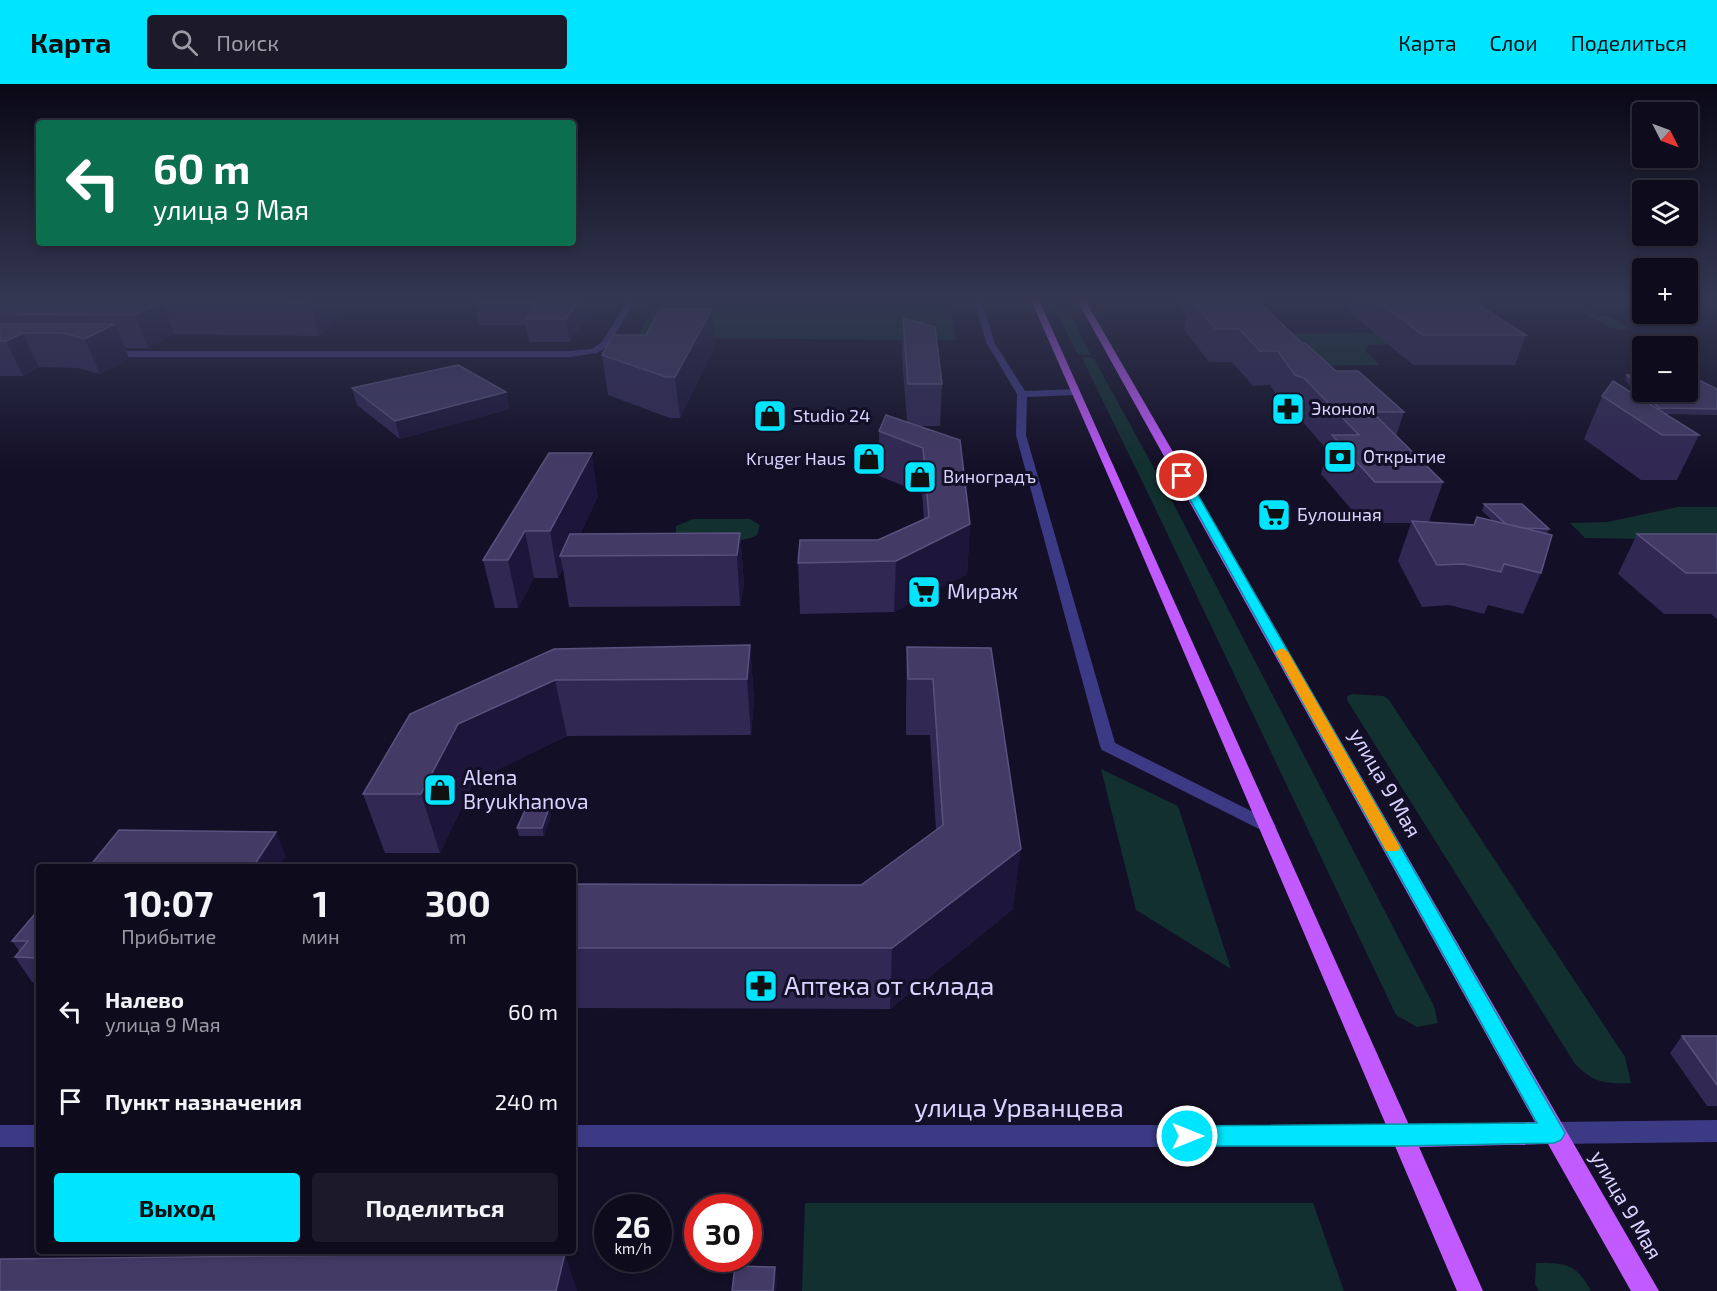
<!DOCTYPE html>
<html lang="ru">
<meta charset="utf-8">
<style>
body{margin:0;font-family:"Exo 2",sans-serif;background:#1c1929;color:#f1f3f6;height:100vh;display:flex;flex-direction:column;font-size:22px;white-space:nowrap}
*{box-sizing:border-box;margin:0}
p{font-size:20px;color:#9b9ba3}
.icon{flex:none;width:33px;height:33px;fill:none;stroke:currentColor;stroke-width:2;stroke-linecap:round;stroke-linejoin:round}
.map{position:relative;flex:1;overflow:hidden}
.panel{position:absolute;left:36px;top:780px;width:540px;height:390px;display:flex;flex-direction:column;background:#0e0b1c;border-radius:6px;box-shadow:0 3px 9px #0003,0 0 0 2px #2e2b3b}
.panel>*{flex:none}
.hud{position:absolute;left:36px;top:36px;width:540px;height:126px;border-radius:6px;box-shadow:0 3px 9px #0003,0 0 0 2px #2e2b3b;background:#0b6e4f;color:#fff;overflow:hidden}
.needle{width:39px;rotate:132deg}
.fabs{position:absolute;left:1632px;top:18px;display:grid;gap:12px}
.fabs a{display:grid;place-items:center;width:66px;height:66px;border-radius:6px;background:#0e0b1c;box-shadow:0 3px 9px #0003,0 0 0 2px #2e2b3b;font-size:30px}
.speed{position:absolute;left:594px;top:1110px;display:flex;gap:12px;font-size:30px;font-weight:700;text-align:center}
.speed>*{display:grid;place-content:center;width:78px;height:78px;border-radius:50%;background:#0e0b1c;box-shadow:0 3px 9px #0003,0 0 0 2px #2e2b3b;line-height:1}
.speed small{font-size:15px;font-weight:400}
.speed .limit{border:9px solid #d22;background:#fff;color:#111}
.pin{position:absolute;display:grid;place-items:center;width:51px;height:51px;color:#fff;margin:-26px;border:3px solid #fff;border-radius:50%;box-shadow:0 2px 6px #0007}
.me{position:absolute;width:66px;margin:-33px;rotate:90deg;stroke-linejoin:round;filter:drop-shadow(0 0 4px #0008)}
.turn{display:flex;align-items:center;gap:21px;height:126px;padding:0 18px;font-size:27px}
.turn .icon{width:78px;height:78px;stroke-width:2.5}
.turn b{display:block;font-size:42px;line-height:51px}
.eta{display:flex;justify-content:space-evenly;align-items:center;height:102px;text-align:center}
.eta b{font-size:36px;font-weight:700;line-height:42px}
.primary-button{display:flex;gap:12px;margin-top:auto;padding:12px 18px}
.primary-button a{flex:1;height:69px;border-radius:6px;background:#00e5ff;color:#111;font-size:24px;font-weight:700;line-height:69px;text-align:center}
.primary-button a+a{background:#1c1929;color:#f1f3f6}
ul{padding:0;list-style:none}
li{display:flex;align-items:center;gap:18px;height:90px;padding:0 18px}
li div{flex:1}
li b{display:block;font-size:22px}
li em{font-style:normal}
header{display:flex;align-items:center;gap:36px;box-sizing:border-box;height:84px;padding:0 30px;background:#00e5ff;color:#111}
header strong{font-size:28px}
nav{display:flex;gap:33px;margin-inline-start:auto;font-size:21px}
.search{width:420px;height:54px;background:#1c1929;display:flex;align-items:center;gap:15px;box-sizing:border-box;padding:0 21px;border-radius:6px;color:#9b9ba3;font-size:22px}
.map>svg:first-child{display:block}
</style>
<header>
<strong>Карта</strong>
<div class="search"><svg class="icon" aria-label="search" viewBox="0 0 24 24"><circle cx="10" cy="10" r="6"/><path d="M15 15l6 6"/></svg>Поиск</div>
<nav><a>Карта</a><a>Слои</a><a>Поделиться</a></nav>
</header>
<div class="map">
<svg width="1717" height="1207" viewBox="0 0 1717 1207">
<rect width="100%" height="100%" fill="#130f26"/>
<path fill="#12302f" d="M658,216h291l7,40 -319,-2z
M1051,216h12l28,55h-13z
M1561,216h10l27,16h10l27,15 -27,-4z
M1416,248l16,11 -64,2 -3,6 15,14 -71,1 -28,-32z
M1088,273l6,2 78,142 262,505 4,17 -21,4 -21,-12 -240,-505 -74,-152z
M1678,423h39v33l-132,-2 -15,-15 37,-1z
M693,435h57l10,6 -3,10c-16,10 -63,7 -81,0v-9z
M1352,610l32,2 5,4 236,357 6,26c-26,1 -37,0 -56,-19l-228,-364v-4z
M1101,685l77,37 53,163 -95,-59z
M805,1119h508l31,88h-542z
M1536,1179c30,0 40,0 55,28h-52l-4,-7z"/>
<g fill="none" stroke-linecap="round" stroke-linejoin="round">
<path fill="#3d3a85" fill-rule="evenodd" d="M628,216h8l-28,46 -11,7 -27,4h-462l-4,-3 4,-3h462l22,-2 10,-7z
M974,216h8l12,42 31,49 51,-2 5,3 -5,3 -49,2 -1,38 89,308 158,79 3,4 -3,4h-12l-159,-80 -2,-4 -84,-311 1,-41 -31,-52z
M1717,1036v22l-163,2 -8,-3 -4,-8 4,-8 8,-3z
M0,1041h39v22h-39z
M573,1041h828l8,3 4,8 -4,8 -8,3h-828z"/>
<path fill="#c25bff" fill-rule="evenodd" d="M1031,216h8l370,825 126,-3 -458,-822h8l574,991h-28l-83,-147 -129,3 64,144h-26l-336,-786z"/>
</g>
<path fill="#312854" d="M0,216h350l2,7 -33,29 -145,-2 -26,14h-23l4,10 -29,16 -22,-6 -39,-1 -16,9h-23z
M477,216h122l-29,42h-41l-3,-17h-47l-5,-22z
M1176,216h81l45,43 34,28 68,41 -8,24 47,46 -14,40 45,3 19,-4 -11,-10 2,-7 65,25 -2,4 -6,40 -18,41 -35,-9 -4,9 -35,-9 -27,2 -24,-46 13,-38h-48l-42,-49 7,-23 -32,-37 -9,-4 -17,-25 -17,1 -21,-24h-23l-25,-33 2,-13z
M1352,216h119l55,35 -11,30h-102l-64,-53z
M712,225l3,37 -35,72h-10l-62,-23 -6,-40 44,-20z
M903,234l39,66 -2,42h-19l49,98 -3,50 -73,38 -94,2 -2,-51 80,-23 46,-21 -2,-26 -43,-17v-45l28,-9 -5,-66z
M1627,291l90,14v26l-52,-1 34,21 -22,45h-36l-57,-41 18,-43 42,5 -19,-21z
M352,304l154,4 3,17 -109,30 -43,-34z
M549,369l49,43 -18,38 160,-1 4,51 -4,22 -171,1 -6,-38 -5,9h-24l-16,30h-23l-12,-48z
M1637,450h80v85l-6,-5h-47l-46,-40z
M750,561l4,55 -3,35 -184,1 -93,45 -34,72h-55l-22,-59 191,-145z
M907,563l84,1 22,261 -123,100 -317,-1v-124l288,1 75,-55 -6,-95h-24v-33z
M549,724l2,8 -7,20h-25l-2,-8z
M39,825v73h-7l-17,-25 5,-5 -8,-11z
M1682,952h35v70h-10l-37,-53z"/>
<path fill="#1d163a" d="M165,216l-3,2 12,32 -26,14 -13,-33z
M313,216h37l2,7 -33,29 -10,-33z
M580,216h19l-29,42 -4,-23z
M712,225l3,37 -35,72 -5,-41z
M115,240l14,34 -29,16 -15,-35z
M23,249l16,34 -16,9 -17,-35z
M506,308l3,17 -109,30 -5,-18z
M592,369l6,43 -29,60h-9l3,13 -5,9 -8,-47z
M970,440l-3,50 -73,38 2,-51z
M525,447l9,47 -16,30 -10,-48z
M740,449l4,51 -4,22 -3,-51z
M750,561l4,55 -3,35 -4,-56z
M555,596l12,56 -93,45 -34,72 -19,-59 37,-70z
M549,724l2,8 -7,20 -2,-8z
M276,748l10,24 -7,11h-26z
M1021,765l-8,60 -123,100 2,-61z
M565,1169l12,38h-21z
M775,1183l2,15 -1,9h-3z"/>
<path fill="#433a66" stroke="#5a527e" stroke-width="1.5" d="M0,216h165l-30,15 -135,-1z
M165,216h148l-4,3 -147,-1z
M477,216h103l-14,19h-41l13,-16h-64z
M1191,216h66l45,43h3l31,28h22l46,41h-32l71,70h-68l-43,-47h27l-55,-57 -9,-3 -17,-24h-18l-21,-22h-23z
M1376,216h95l55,35h-103z
M660,225h52l-37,68h-9l-64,-22 11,-20h33z
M903,234l32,9 7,57h-34z
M0,240h115l-30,15 -22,-6h-40l-17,8h-6z
M458,281l48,27 -111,29 -43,-33z
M1627,291l15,1v15z
M1688,295l13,2 16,8v20l-58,-1 -16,-16h45z
M1613,297l86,54h-37l-60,-39z
M886,331l74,25 10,84 -74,37 -98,2 2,-23h78l51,-23 -6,-69 -44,-17z
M549,369h43l-42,78h-25l-17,29h-25z
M1484,420h38l27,25 -24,-1 -19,-4z
M1477,433l75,18 -11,38 -37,-9 -3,8 -37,-8 -27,1 -25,-44 62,4z
M740,449l-3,22 -177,1 10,-22z
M1637,450h80v39h-31z
M750,561l-3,34 -192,1 -97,44 -37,70h-58l47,-80 144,-65z
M907,563l84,1 30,201 -129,99h-319v-64l288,1 82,-60 -10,-146h-25z
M526,724h23l-7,20h-25z
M119,746l157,2 -23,35h-164z
M39,825v49l-24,-1 13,-16h-16z
M1682,952h35v49z
M565,1169l-9,38h-556v-32z
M735,1182l40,1 -2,24h-41z"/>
<linearGradient id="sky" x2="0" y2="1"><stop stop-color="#0a0815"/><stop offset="0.56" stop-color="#333752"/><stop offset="1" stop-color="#333752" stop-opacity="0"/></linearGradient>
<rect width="1717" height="385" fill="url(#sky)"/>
<path fill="#00e5ff" stroke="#0095a6" stroke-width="1.5" d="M1178,390l9,2 374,650 4,7 -4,7 -7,3 -153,3h-214l-7,-3 -4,-7 4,-7 7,-3 350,-3 -360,-647z"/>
<path fill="#f59e0b" d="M1282,564l6,4 112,195 -2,4h-12l-2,-4 -109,-195z"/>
<defs>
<symbol id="pharmacy-square" viewBox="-11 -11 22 22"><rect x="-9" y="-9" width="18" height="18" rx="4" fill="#00e5ff" stroke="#130f26"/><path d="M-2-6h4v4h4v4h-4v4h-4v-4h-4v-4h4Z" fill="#111"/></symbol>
<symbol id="shop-square" viewBox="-11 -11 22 22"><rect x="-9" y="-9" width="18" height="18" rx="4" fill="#00e5ff" stroke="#130f26"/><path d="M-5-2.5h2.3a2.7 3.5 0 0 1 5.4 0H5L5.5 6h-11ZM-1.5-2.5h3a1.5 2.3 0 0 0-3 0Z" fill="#111"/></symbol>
<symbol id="bank-square" viewBox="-11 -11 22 22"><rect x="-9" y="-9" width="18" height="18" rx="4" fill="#00e5ff" stroke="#130f26"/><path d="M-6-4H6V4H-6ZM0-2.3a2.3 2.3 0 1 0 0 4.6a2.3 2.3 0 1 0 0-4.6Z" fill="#111"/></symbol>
<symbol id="supermarket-square" viewBox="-11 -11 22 22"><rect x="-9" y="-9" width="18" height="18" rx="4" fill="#00e5ff" stroke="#130f26"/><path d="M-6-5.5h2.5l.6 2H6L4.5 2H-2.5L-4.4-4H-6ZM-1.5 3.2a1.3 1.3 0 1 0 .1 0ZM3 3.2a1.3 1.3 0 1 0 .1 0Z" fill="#111"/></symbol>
</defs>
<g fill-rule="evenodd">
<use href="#pharmacy-square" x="1269" y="306" width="38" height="38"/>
<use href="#shop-square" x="751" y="313" width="38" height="38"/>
<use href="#bank-square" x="1321" y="354" width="38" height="38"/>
<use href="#shop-square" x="850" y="356" width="38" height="38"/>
<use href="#shop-square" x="901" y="374" width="38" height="38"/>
<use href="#supermarket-square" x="1255" y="412" width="38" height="38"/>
<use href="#supermarket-square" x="905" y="489" width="38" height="38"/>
<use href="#shop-square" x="421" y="687" width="38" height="38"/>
<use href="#pharmacy-square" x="742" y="883" width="38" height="38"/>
</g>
<g text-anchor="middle" stroke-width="6" stroke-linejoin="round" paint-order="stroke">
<g font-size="18" fill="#d9d4ff" stroke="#130f26" text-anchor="start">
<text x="1311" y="331">Эконом</text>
<text x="793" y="338">Studio 24</text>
<text x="1363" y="379">Открытие</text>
<text x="846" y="381" text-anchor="end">Kruger Haus</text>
<text x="943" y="399">Виноградъ</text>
<text x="1297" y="437">Булошная</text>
</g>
<g font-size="21" fill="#d9d4ff" stroke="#130f26" text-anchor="start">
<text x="947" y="515">Мираж</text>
<text x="463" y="701">Alena<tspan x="463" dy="24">Bryukhanova</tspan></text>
</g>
<g font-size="21" fill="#d9d4ff" stroke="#130f26">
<text transform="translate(1385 699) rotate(60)" y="7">улица 9 Мая</text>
<text transform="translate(1626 1121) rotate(60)" y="7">улица 9 Мая</text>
</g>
<g font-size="26" fill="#d9d4ff" stroke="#130f26" text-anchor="start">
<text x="784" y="911">Аптека от склада</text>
</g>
<g font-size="26" fill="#d9d4ff" stroke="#130f26">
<text x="1019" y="1033">улица Урванцева</text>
</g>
</g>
</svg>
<div class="fabs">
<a><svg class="needle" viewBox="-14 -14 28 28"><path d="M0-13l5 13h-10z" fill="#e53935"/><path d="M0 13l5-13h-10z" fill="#9b9ba3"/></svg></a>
<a><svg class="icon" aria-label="layers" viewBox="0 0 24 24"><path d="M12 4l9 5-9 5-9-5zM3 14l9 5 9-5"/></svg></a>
<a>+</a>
<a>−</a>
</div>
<div class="speed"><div>26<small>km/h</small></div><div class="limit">30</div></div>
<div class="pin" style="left:1182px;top:392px;background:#d93025"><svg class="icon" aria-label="arrive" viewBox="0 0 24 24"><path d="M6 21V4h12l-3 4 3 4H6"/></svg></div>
<svg class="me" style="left:1187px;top:1052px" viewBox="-20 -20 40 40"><circle r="17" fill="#00e5ff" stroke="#fff" stroke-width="3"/><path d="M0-11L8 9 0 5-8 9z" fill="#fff"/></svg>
<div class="hud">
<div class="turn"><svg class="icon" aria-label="left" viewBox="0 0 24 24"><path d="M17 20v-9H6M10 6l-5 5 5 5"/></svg><div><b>60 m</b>улица 9 Мая</div></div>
</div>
<section class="panel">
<div class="eta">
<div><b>10:07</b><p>Прибытие</p></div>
<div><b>1</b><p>мин</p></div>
<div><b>300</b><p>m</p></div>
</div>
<ul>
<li><svg class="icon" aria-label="left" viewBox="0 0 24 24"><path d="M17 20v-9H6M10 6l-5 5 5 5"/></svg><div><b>Налево</b><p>улица 9 Мая</p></div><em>60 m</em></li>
<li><svg class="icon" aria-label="arrive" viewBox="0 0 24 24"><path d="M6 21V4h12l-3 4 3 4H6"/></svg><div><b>Пункт назначения</b></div><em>240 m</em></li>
</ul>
<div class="primary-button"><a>Выход</a><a>Поделиться</a></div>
</section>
</div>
